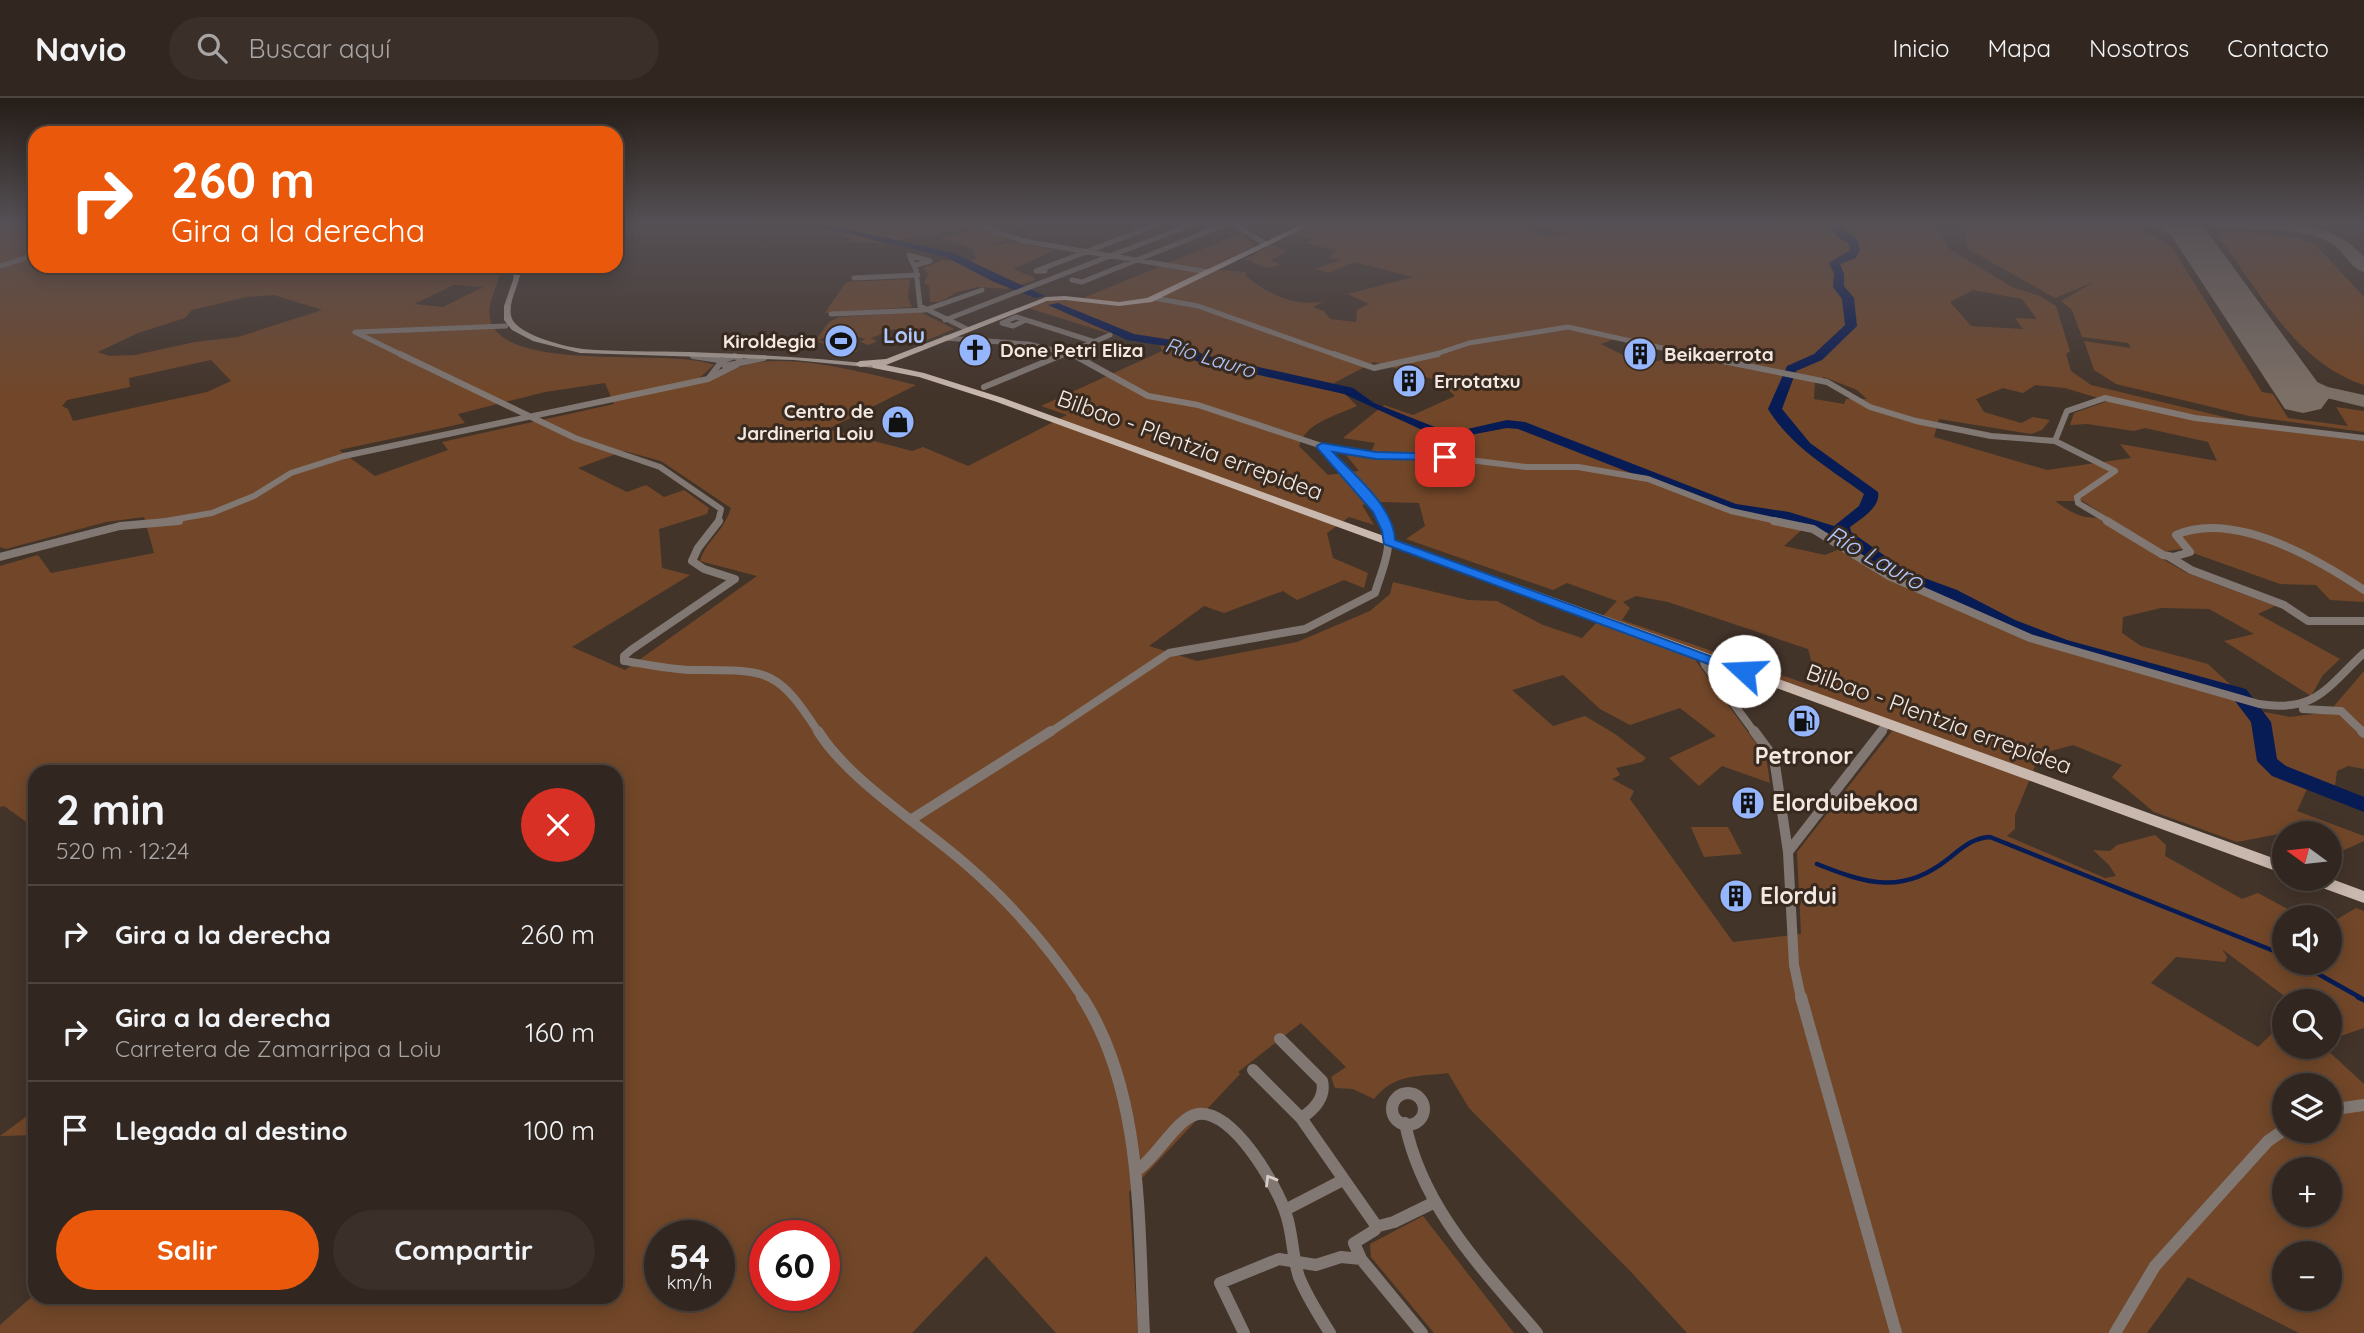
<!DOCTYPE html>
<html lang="es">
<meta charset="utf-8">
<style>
body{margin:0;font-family:Quicksand,sans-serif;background:#3a2f29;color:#f1f3f6;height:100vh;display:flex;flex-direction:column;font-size:26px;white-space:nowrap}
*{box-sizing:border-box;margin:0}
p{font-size:23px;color:#a8a5a5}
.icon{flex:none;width:38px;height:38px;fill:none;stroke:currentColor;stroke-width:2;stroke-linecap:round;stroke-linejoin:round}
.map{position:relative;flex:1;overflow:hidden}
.details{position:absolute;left:28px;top:667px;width:595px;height:539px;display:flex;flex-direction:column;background:#322720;border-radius:21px;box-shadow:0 4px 18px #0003,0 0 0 2px #4d443e}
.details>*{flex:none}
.top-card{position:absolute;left:28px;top:28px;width:595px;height:147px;border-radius:21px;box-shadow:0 4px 18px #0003,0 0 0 2px #4d443e;background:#ea580c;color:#fff;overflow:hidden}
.needle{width:46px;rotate:285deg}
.buttons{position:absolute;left:2272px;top:723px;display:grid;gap:14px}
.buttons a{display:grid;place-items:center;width:70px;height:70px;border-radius:50%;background:#322720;box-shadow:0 4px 18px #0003,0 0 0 2px #4d443e;font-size:35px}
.speed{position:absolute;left:644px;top:1122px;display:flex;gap:14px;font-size:35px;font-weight:700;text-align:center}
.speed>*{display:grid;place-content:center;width:91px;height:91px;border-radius:50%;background:#322720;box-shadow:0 4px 18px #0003,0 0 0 2px #4d443e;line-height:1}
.speed small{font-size:18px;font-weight:400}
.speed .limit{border:10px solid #d22;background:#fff;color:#111}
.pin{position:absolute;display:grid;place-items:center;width:60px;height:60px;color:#fff;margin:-30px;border-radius:14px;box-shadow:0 4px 10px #0006}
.me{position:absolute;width:77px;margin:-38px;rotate:290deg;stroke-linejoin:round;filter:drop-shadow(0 0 5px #0008)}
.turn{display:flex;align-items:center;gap:24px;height:147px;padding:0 28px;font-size:32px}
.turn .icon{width:91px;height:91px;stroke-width:2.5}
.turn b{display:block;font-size:49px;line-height:60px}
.round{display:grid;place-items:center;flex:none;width:74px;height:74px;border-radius:37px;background:#3a2f29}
.headline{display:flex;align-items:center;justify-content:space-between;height:119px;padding:0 28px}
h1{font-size:42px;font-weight:700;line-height:52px}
.primary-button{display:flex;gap:14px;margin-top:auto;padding:14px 28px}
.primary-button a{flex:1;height:80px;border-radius:42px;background:#ea580c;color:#fff;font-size:28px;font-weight:700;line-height:80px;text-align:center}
.primary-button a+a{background:#3a2f29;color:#f1f3f6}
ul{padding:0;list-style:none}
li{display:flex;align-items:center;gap:21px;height:98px;padding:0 28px;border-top:2px solid #4d443e}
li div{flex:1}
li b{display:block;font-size:26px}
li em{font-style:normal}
header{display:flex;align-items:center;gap:42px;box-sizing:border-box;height:98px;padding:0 35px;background:#322720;border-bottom:2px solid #4d443e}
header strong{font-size:33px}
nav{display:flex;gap:38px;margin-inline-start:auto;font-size:24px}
.search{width:490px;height:63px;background:#3a2f29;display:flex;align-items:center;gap:18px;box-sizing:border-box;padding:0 24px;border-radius:38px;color:#a8a5a5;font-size:26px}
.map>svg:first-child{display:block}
</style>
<header>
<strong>Navio</strong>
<div class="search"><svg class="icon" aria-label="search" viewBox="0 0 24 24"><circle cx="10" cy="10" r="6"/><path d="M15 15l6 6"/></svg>Buscar aquí</div>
<nav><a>Inicio</a><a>Mapa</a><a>Nosotros</a><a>Contacto</a></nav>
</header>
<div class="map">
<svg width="2364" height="1235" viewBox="0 0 2364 1235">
<rect width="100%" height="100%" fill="#43342a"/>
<path fill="#724729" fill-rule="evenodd" d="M0,125h35v43h465c1,18 -14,35 -10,52 10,57 185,29 224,47l-17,15c21,-2 34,-11 52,-16 48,-11 120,10 167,21l-88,44 84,22 11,-4 45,19 99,-51 -26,-9 121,-55 -4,-11 -12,-3 -10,5 -108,-34 28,-9 20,2 165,-68 14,13 -47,23 38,3 -1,3c20,18 52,33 79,26l-11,6 11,4 6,8 26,3 1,-12 12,-6 -21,-10 65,-17 -59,-15 -25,11 -14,-4 25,-9 -11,-2 6,-8 -29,-7 7,-4 -22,-5 24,-11h214l-5,3c9,10 28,12 40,7l-27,-6 3,-4c30,0 42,12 76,4l-3,-4h93l27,5 27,-5h175l14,26 63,38 28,9 16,10 14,45 -4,3 5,17 20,14 154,37 119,15v165l-34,-2 -14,-15 -36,-1 -98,-35 -30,4 35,20 88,33 -17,8 82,45 -17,16 -12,21 -87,-55 30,-7 -45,-25 -48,-1 -38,9 -1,16 19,13 67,18 51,47 31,6 39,-5 35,-41v98l-16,-3 -11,5 -2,15 29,17v6l-57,-20 -10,22 67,25v5l-22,10 -13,-4v-14h-45l-47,9 -83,-30 -42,-35 10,-12 -49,-20 -33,9 -25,61v14l-8,7 98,42 11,-2 -7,-11 -16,-15 17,1 7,-6 38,-10 11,10 -1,11 77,43 16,-6 44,24h-18v45h45v-38l27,-16 8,3v117l-35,12v-39h-38l-69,-52 5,8 -2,5 -49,-5 -25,26 107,64 26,-25v24l40,1 40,37v249h-65l-111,-56 -41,56h-460l-55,-60 -163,-165 -21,-35c-31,4 -53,0 -74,26l-21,-10 -18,-1 -4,-11 15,-10 -45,-44 -63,49 2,2 -111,118 9,141h-82l-70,-77 -74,77h-912v-8l35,-31 581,3v-525h-581v56l-31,-22 -4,1v-241l38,-11 13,18 103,-20 -10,-36 -38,5 -100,27 -6,-2zM454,187l29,2 -40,20 -29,-3zM1973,192l49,9 15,20 -22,-1 8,11 -52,-3 -21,-24zM274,197l48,15 -84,27 -43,5 -60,13 -26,1 -11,-4 40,-19 47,-15 7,-8 55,-13zM1620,239l49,11 -4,11 -22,6 -42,-21zM211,262l20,21 -24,11 -134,29 -5,-12 -6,-3 5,-6 63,-13 -1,-9zM1374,264l65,19 16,15 -42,19 -29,-10 -41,33 32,5 -7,15 -22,-3 13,16 -31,4 -29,-29c7,-24 37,-30 58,-40l-23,-23zM1824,279l33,13 10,9h-21l-2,5 -30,-5 1,-18zM605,285l9,21 -172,38 6,8 -73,26 -36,-26 126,-27 -7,-9 87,-22zM2035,287l30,3 43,13 -34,12 -4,12 17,-1 47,7 11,-3 63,14 9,19 -97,-17 11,14 -84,12 -113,-33 5,-18 92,15 11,-4 8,-10 -17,-3 -12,6 -37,-11 -8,-13 27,-11 20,5zM624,353l37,10 70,47c-8,25 -24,31 -31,53l57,15 -132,94 -53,-23 118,-72 -28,-7 -3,-39 48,-15 2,-6 -25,-18 -20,7 -18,-12 -19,7 -49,-24zM2055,403h28l22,15c-19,6 -35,-4 -50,-15zM1380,404l39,1 6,23 -19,13 147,51 14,-7 50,18 -35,37 -39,-13 -46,-24 -29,-1 -75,-18 -3,12 -20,17 -73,31 -100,19 -48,-15 55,-40 20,7 59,-22 14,9 47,-20 20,8 4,-15 -35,-15 -6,-25 22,-16 25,8 -12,-20zM1808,426l41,21 -24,10 -41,-9zM1636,498l32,6 140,47 9,32 -4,5 -191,-66 8,-12 -7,-6zM1693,559l199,74 -95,121 4,82 -68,8 -103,-143 4,-8 -22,-12 8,-4 -4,-7 26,-6 4,-4 -31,-24 -30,-18 -32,10 -41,-36 51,-15 37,34 30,16 50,-17 36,28 -47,22 30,28 23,-20 48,17 -4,-26zM2284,987h45v45h-45zM2284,1071h45v45h-45zM660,1138h59v59h-59zM765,1138h59v59h-59zM2284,1155h45v45h-45z
M819,125h154l1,3 -44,10h-18l-19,7 -49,-1 7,-4 -29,-7 -7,-7z
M1961,125h167l43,23 91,146 11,2 15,24 60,8 -12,-19 28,4v21l-115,-16 -133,-32 -22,-14 -10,-29 47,7 -3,-5 -46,-6 -10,-27 -11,-9 35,-20 -41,17 -87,-49z
M980,130l30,11 -27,8 27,-5 45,8 -42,19 22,9 -2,3 -27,8 -28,-2 -21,5 -17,10h-10l-1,-17 -5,-1 4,-11 -5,-5 19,-8 27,2 7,-3 -3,-10 -34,-11z
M2241,133l57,7 17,6 49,53v88c-69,-23 -104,-93 -145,-148l4,-5z
M1271,147l16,6 -16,9 10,5 -15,3 -21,-9z
M910,181l-2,19 4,9 -87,6 21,-31z
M920,214l34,17 -29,12 -31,-12 -23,9 6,3 -8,4 -9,-3 5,-3 -24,-8 -23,9 34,12 10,-3 -7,3 -20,-2 3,-2 -23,-7 14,-19 10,-5z
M1691,729h37l14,27 -38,3z
M35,1012v25l-35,1z
M1423,1118l91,117h-80l-63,-76 -1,-13z"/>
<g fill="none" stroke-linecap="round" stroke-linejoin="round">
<path stroke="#071b54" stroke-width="4.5" d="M1817,766c50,20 86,31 131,-5 14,-11 24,-21 42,-22l294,118
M2297,864l64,36"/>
<path stroke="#071b54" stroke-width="5" d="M2358,899l6,3"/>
<path fill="#071b54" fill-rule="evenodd" d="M802,125h17l134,30 92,43 -10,2 -41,-16 -48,-25z
M1827,125h10l20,16 3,11 -4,8 -16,6 4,10v12l10,12 3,28 -35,34 -26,11 -14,38 28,34 68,49c3,15 -17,27 -28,35l1,5 57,40 49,18 58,30 52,20 179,49 25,33 6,37 9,7 78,31v15l-92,-36 -15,-15 -6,-39 -19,-25 -177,-49 -52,-20 -58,-30 -49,-18 -59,-43 -50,-16 -59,-10 -210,-82 -11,-1 -63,12 -100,-46 -148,-33 -24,-14 -45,-7 -79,-35 10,-2 76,31 45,7 25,14 149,33 21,15 76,30 57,-13 18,2 211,82 53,8 45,14 25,-20 5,-12c-36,-27 -72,-46 -96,-85l19,-43 27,-12 31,-29 -3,-26 -9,-12 1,-13 -5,-11 21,-13 -2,-7 -10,-6z"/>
<path fill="#7c6f66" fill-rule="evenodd" d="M2147,125c23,0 46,7 62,26l-2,3h-12l-14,-12z
M2213,125c52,-3 114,-8 151,34v15c-13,-3 -21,-22 -33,-29 -32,-17 -75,-13 -110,-15z
M2286,270l42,19 36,8v12l-50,-12 -35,-17 -3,-4z"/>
<path fill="#7c6f66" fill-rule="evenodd" d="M2163,125h38l128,175 -8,11 -18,4 -18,-4z"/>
<path stroke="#817873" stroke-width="5" d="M973,125l50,18 185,31
M1231,125l35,21
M916,167l14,-4 -21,-6 7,15 4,36 47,23
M0,168l35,-11
M1045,173h-9l125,-48
M854,180l64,-3
M1072,182l10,2 147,-59
M1154,200l44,8 141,50
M831,216l94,-4 57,-20
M1016,219l10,3 -13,6 -11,-3z
M945,222l250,-97
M1026,222l69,22
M355,234l49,24
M357,234l149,-6
M945,240l83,6 50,12
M1060,258l50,-21
M1430,258l39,-13 99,-16 130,29"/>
<path stroke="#817873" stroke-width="6" d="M400,256l175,84 85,29 61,42 -3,13
M1072,256l76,42 50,9 133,44 65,8h49l81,10h52l70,12 83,32 51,11
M1334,256l40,14 64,-14
M1688,256l139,28 43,25 46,14 75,15 64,5
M693,258l26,4 6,6 39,-8
M735,258l5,4 -2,4 -30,15 14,-18z
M984,289l80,-33
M1323,349l39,41 23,34
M160,424l52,-9 42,-17 37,-23 53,-17 364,-77
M2110,424l-32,-19 -1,-6 38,-26 -60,-30 12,-30 38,-13 90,20 169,20"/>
<path stroke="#817873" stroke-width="8" d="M719,423l-21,27 -6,13 12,8 31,10 -104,71 -7,6v5c23,3 47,9 70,9 74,0 83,-2 125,63
M1774,423l39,8 76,47 141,62 229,66c57,9 67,-16 105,-51
M2107,423l56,34 10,2 17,-5 -14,-17c58,-25 140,23 188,55
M2168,458l23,14 93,35 24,16h56
M0,459l120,-31 59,-5
M1702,558l3,9 50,68
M2303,611l38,2 23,22
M1049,635l120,-80 136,-24 70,-36c7,-24 20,-48 9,-72
M1880,635l7,-9"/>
<path stroke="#817873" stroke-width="10" d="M818,633c31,50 105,95 150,135 44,38 83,84 115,132
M1754,633l20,27 14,94 6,113 7,33
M2362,633l2,2
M912,721l139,-88
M1788,754l94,-121"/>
<path stroke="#817873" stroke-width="12" d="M1082,899c62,96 56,225 62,336
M1801,899l95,336
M1280,941l42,42c4,16 -8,29 -21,37
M1253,972l48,48 74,106v6l-21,13 7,16
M1392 1011a16 16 0 1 1 32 0a16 16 0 1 1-32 0Z
M2329,1012l35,-5
M1405,1025c17,85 78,146 132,210
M1136,1073c20,-12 41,-54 62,-57 35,-5 79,72 88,100 7,20 6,42 13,63 8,20 20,38 31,56
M1285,1112l58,-30
M1375,1129l19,-5 41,-20
M1244,1235l-24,-50 59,-24 37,6 25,-8 20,2 61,74
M2115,1235l40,-67 113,-125 16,-11"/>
<path fill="#a99d94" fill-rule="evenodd" d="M515,168h6c1,17 -18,41 -7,56 10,14 52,25 69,27 35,3 71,2 106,3 63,2 125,6 187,12l4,2 -4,2 -82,-8 -214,-7 -47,-12 -21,-11 -8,-10v-14l9,-26z"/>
<path fill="#c9b8ae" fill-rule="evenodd" d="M1305,125h9l-162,79 -33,4 -54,-6 -18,1 -161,64 38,8 79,25 1281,464v12l-1287,-472 -78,-25 -46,-9 -1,-3 -12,2 -5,-3 5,-3 26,-2 160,-62 19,-1 54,6 28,-4z
M2304,780h25l35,13v12l-58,-21z"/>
</g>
<defs><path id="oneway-chevron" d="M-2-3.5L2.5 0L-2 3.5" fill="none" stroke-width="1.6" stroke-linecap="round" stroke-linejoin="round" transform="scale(1.75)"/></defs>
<use stroke="#d6cdc6" href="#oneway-chevron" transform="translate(1270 1082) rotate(-121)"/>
<linearGradient id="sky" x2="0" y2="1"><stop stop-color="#251d17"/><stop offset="0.42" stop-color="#555055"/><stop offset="1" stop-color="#555055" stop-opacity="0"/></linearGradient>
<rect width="2364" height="298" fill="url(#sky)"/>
<path fill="#1a73e8" stroke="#114b97" stroke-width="2" d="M1322,345l54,9 73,2v5l-4,1 -69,-1 -43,-7c21,23 61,55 62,88l356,131 -7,5 -6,-1 -354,-131 -2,-13 -9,-19 -55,-63 -1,-3z"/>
<defs>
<symbol id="stadium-disc" viewBox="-11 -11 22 22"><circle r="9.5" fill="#95b6fd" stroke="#392a20"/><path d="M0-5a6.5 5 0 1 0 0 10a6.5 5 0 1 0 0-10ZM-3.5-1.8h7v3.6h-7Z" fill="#111"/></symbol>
<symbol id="church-disc" viewBox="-11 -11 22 22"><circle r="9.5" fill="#95b6fd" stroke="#392a20"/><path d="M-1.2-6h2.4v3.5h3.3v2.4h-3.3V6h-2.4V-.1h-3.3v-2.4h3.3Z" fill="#111"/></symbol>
<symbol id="building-disc" viewBox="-11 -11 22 22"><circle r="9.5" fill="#95b6fd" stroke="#392a20"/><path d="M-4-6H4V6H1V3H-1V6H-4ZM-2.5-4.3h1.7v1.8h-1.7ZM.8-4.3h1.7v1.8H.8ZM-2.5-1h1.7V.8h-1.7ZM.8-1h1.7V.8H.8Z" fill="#111"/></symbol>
<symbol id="shop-disc" viewBox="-11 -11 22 22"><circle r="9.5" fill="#95b6fd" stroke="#392a20"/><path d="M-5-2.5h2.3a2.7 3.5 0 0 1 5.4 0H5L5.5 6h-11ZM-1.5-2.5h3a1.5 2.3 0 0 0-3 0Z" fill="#111"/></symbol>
<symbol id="fuel-disc" viewBox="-11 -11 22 22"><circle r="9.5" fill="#95b6fd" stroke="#392a20"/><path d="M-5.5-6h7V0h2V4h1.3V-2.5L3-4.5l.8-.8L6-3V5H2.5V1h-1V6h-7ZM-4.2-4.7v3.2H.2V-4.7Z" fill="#111"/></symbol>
</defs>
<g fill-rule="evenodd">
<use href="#stadium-disc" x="822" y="224" width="38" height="38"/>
<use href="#church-disc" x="956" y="233" width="38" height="38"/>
<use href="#building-disc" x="1621" y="237" width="38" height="38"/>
<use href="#building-disc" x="1390" y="264" width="38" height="38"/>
<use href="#shop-disc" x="879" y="305" width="38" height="38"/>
<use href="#fuel-disc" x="1785" y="604" width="38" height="38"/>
<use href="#building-disc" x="1729" y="686" width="38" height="38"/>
<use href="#building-disc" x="1717" y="779" width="38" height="38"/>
</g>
<g text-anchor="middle" stroke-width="6" stroke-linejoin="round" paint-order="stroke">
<g font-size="19" font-weight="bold" fill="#f3e9e2" stroke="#392a20" text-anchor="start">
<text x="816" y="250" text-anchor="end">Kiroldegia</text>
<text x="1000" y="259">Done Petri Eliza</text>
<text x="1664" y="263">Beikaerrota</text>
<text x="1434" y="290">Errotatxu</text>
<text x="874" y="320" text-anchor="end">Centro de<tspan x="874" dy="22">Jardineria Loiu</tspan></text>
</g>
<g font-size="21" font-weight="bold" fill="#aec7fc" stroke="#392a20">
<text x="904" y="245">Loiu</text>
</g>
<g font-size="21" font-style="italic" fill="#adc7fe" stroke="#392a20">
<text transform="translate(1210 260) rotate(17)" y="7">Río Lauro</text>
</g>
<g font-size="23" fill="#f3e9e2" stroke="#392a20">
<text transform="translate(1190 347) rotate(20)" y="8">Bilbao - Plentzia errepidea</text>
<text transform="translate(1939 621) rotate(20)" y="8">Bilbao - Plentzia errepidea</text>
</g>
<g font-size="23" font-weight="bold" fill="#f3e9e2" stroke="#392a20" text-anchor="start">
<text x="1804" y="666" text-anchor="middle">Petronor</text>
<text x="1772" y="713">Elorduibekoa</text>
<text x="1760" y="806">Elordui</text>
</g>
<g font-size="24" font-style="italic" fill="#adc7fe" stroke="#392a20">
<text transform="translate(1875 460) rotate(29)" y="8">Río Lauro</text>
</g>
</g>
</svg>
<div class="buttons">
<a><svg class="needle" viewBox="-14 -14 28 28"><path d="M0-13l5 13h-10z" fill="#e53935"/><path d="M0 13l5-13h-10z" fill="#a8a5a5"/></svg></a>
<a><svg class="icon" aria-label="sound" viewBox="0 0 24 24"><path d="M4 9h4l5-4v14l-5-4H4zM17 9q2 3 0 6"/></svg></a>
<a><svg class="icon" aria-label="search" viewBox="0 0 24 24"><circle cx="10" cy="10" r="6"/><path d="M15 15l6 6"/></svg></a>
<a><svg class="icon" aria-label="layers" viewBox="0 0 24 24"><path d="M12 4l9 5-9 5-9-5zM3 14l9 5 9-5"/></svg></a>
<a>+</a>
<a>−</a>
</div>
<div class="speed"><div>54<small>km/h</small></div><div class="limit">60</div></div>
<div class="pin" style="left:1445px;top:359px;background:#d93025"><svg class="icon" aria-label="arrive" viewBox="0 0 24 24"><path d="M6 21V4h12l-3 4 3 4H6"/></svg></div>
<svg class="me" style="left:1744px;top:573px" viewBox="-20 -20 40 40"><circle r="19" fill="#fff"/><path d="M0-13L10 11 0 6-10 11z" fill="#1a73e8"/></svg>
<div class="top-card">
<div class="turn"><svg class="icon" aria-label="right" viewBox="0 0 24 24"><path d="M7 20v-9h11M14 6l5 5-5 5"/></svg><div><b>260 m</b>Gira a la derecha</div></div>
</div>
<section class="details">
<div class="headline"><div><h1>2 min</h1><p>520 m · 12:24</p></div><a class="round" style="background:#d93025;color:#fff"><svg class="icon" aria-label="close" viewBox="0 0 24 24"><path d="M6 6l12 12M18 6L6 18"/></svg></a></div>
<ul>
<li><svg class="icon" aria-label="right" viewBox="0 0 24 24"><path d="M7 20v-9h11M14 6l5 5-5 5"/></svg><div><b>Gira a la derecha</b></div><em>260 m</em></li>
<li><svg class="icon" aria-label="right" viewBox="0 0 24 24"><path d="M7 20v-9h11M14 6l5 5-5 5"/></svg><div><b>Gira a la derecha</b><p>Carretera de Zamarripa a Loiu</p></div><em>160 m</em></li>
<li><svg class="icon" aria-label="arrive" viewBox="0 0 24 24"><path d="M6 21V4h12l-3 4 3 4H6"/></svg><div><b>Llegada al destino</b></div><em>100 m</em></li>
</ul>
<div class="primary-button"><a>Salir</a><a>Compartir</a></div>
</section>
</div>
